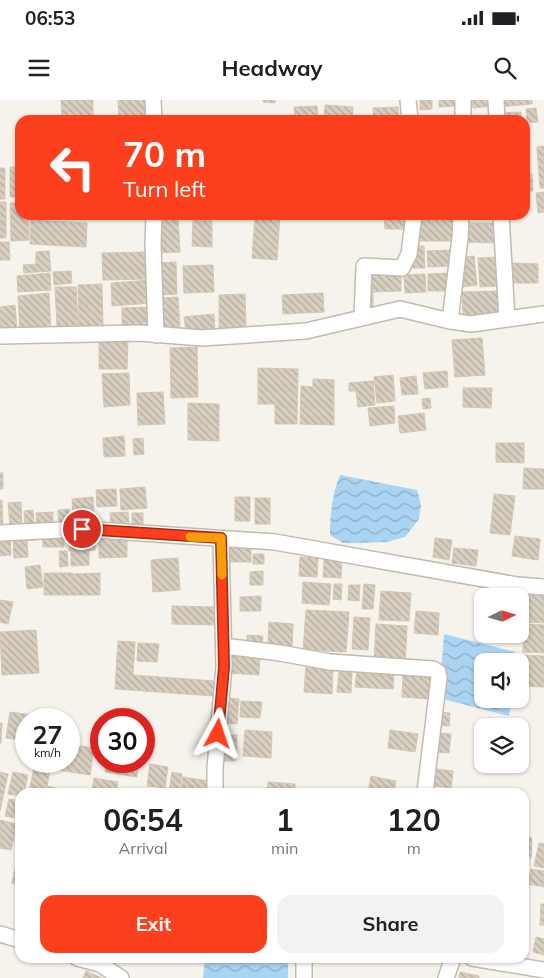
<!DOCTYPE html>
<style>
body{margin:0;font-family:Mulish,sans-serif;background:#f2f2f2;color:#202124;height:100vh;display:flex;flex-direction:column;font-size:19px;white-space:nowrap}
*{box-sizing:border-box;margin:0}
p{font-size:16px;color:#757577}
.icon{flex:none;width:28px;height:28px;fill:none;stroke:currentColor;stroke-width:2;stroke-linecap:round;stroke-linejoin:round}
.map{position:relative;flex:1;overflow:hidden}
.panel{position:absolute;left:15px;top:688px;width:514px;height:175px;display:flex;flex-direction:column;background:#fff;border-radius:15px;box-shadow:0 1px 4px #0004}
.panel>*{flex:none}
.hud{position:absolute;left:15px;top:15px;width:515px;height:105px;border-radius:15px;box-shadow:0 1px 4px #0004;background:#fc3f1d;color:#fff;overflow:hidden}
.needle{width:32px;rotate:85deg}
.controls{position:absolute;left:474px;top:488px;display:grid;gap:10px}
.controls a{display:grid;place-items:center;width:55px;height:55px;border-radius:10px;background:#fff;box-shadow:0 1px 4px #0004;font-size:25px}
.speed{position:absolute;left:15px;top:608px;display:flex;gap:10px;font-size:25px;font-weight:700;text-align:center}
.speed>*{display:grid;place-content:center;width:65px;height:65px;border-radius:50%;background:#fff;box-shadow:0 1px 4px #0004;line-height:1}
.speed small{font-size:12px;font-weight:400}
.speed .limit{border:8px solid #d22;background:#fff;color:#111}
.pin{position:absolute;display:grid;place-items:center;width:42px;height:42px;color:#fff;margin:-21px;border:2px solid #fff;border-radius:50%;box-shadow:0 1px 5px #0007}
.me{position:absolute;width:55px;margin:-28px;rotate:5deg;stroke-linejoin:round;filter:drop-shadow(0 0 4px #0008)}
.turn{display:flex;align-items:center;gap:18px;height:105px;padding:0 25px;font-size:22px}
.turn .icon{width:65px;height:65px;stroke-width:2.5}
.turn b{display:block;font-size:35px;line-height:42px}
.eta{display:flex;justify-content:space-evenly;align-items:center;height:85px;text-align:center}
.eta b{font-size:30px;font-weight:700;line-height:35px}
.button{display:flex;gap:10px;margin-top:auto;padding:10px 25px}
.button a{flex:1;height:58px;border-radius:15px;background:#fc3f1d;color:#fff;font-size:20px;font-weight:700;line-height:58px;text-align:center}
.button a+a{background:#f2f2f2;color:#202124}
.status{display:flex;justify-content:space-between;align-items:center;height:35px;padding:0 25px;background:#fff;direction:ltr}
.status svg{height:14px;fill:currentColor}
header{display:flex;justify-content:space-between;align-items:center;height:65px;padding:0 25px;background:#fff;font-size:22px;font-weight:700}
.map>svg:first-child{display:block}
</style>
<div class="status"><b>06:53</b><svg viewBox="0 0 49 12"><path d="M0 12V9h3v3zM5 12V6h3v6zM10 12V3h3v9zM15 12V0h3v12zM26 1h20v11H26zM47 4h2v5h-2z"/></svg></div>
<header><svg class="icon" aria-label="menu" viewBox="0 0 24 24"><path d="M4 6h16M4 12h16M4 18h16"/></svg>Headway<svg class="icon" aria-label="search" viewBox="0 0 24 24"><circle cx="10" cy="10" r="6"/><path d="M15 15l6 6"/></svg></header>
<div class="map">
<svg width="544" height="878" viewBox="0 0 544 878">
<defs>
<pattern id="water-waves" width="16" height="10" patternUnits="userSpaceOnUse" patternTransform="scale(1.25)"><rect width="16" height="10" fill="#a9d4f2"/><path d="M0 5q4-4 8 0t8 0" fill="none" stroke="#8caec5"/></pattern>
<pattern id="building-back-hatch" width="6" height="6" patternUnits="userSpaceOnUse" patternTransform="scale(1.25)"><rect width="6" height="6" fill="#d8cfc1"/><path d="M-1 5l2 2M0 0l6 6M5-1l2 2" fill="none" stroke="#b1aa9e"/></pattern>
</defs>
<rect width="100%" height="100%" fill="#f6f3ec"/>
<path fill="url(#water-waves)" d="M340,375l77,15 4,15 -2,14 -14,18 -18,5 -29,1h-15l-13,-8c0,-21 2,-40 10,-60z
M444,534l71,18 -1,9h-32v38h29l-2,17 -70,-18z
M205,858h83v20h-85z"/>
<path fill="url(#building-back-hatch)" stroke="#d3c7b4" d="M61,0h32v19l-31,1z
M118,0h28l1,17 -28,1z
M263,0h12v3l-12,-1z
M420,0h12v9l-12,1z
M439,0h15l1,6 -16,1z
M472,0h20v6l-19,2z
M499,0h33v4l-33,3z
M325,5l28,2 -1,13h-28z
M317,6l1,14h-23l-1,-13z
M398,7l1,13h-25l-1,-12z
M536,8l2,14 -11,1 -1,-14z
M521,12v8h-20l-1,-7z
M544,46v42h-4l-3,-41z
M10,67h10v30h-10z
M0,68h5v31h-5z
M532,74l1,17 -8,1v-17z
M544,92v20l-6,1 -2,-20z
M0,102h6v36h-6z
M10,103h10v12h9v25l-18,1z
M34,115h20v2h-20z
M58,115h21v2h-21z
M178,115l2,37 -22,1 -1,-37z
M255,115h25l-3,45 -25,-2z
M384,115h27v14h-26z
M418,115h40v26h-40z
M31,120l56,3 -1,24 -56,-3z
M193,120l19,1v26l-20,-1z
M466,123h28v20l-28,-1z
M0,142h9l1,18h-10z
M411,146h13l1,22h-14z
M452,150l1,16 -25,1 -1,-16z
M49,151l2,20 -27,2 -1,-8 13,-1v-12z
M147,152v27l-44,1 -1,-27z
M474,156l3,29 -14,2 -3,-30z
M497,157l2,29 -19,1 -2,-29z
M176,162l1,32 -16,1 -2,-32z
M510,163l28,1v19h-28z
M213,165l1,27 -30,1 -1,-27z
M401,168v23l-30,1 -1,-23z
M71,171l1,12 -18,2 -1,-13z
M50,173l1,17 -33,2 -1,-16z
M450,173v18h-22v-17z
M425,174l1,18 -21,1 -1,-18z
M152,180l1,23 -41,3 -1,-23z
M102,184l1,44h-24l-1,-43z
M55,187h21l2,38 -21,1z
M500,191l1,25 -38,1 -1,-25z
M363,192h10v17h-9z
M49,193l2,39 -31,2 -2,-38z
M323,193l1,19 -41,2 -1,-19z
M245,194l1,35h-27v-34z
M178,197l2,31 -19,1 -2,-31z
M15,205l2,25 -17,1v-24z
M148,207v19h-26v-18z
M214,214l1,16 -29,2 -2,-15z
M482,238l3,37 -30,2 -3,-37z
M99,241l29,1 -1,27h-28z
M197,247l1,50 -27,1 -1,-50z
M258,268l40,1 -1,55h-22v-20h-17z
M447,271l1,16 -23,2 -2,-16z
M129,273l1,32 -26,2 -2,-33z
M393,275l2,26 -18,2 -3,-26z
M416,276l2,18 -16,1 -2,-17z
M313,279l21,1v45l-34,-1 1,-38 12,1z
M373,281l2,24 -17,2 -2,-16h-7v-8z
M463,288h29l-1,20 -28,-1z
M163,292l2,32 -27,1 -1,-32z
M430,298l1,10 -8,1 -1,-10z
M188,303l31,1v37l-31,-1z
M394,306l1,17 -25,3 -2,-18z
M424,313l2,17 -26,3 -2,-17z
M124,336l1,20 -21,1 -1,-19z
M143,338l1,16 -10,1 -1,-16z
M496,343h28v20l-28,-1z
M524,368l20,1v20h-21z
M0,373h3v16h-3z
M145,387l2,21 -26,2 -1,-21z
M116,389l1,17 -20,1 -1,-17z
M494,394l21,2 -5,39 -20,-2z
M93,397l1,18h-9l1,13 -12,1 -2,-30z
M235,397h15v24h-15z
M255,398h15v26h-15z
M0,400h2l1,28h-3z
M21,402l1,23h-12l-2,-22z
M69,409l1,18 -11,1 -1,-18z
M33,410l1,14 -9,1 -1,-14z
M53,412v13l-16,1 -1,-13z
M128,412l1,14 -18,1 -1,-14z
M132,413h11v17h-11z
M69,432h26v18l-26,1z
M38,433v7h-11l1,17 -14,1 -1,-23z
M42,434h22v13h-21z
M127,435v22l-28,1v-22z
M10,436l1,19 -11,1v-19z
M515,436l25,3 -2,21 -26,-4z
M435,438l17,2 -3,20 -16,-3z
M222,443h29v19h-28z
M454,448l24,2 -2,16 -24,-3z
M59,451h8l1,15 -8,1z
M71,451h18v14l-18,1z
M253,454h11v10h-11z
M300,457l18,1 -1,19 -18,-1z
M178,458l2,32 -27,2 -2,-32z
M324,459l18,1 -1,18 -18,-1z
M40,465l3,22 -16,2 -2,-22z
M263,471v14h-13v-13z
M44,473h28v22h-28z
M100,473v22h-28v-21z
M303,482l28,2 -2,21 -27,-2z
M334,484h8l-1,16 -8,-1z
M364,484l11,1 -2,24h-11z
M349,485h11l-1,16 -11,-1z
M527,488l17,1v34l-18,-1z
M496,489l25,1v17l-1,-11h-25z
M381,491l30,2 -2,28 -30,-1z
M261,496v15h-21v-14z
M0,500l13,2 -5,22 -8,-2z
M172,506l43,1 -1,18 -42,-1z
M306,510l43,2 -3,40 -43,-2z
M416,511l23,2 -1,22 -24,-2z
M354,517l16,1 -2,32 -16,-1z
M269,522l24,2 -1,23 -24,-2z
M376,524l31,2 -2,40 -31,-2z
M523,524l21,1v28l-21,-1z
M36,530l3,43 -37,2 -2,-43z
M247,535l16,1 -1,10h-15z
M118,541l17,1 -2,33 82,6 -1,15 -99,-7z
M138,543l21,1 -2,18 -20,-1z
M229,553l31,2 -1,20 -31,-2z
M522,555l22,1v31l-23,-1z
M306,565l27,2 -1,27 -28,-2z
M357,571l37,3 -1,15 -38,-2z
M339,572h13l-1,21 -14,-1z
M403,575l28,2 -2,22 -27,-2z
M227,598l12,1 -2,25 -12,-1z
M241,601l21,1 -2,16 -20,-1z
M10,612l32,4 -1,3h-15v22l-20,-3z
M440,612l10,1 -1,13 -11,-1z
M0,623h2l-1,20h-1z
M245,630l27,2 -1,26 -28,-2z
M390,630l28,4 -3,18 -27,-4z
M435,633l16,1 -2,19 -16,-1z
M225,635h12l-1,26h-13z
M69,644l25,4 -4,27 -32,-5 1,-9h10z
M106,661h33l-2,16 -32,-5z
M35,663l16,3 -4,20 22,5v1h-40z
M150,664l18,3 -3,21 -18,-2z
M428,668l25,3 -2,17 -25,-3z
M0,672l8,2 -8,37z
M13,672l15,3 -4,17h-4v4l-12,-2z
M172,672l10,2 -3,18h-10z
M371,676l25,5 -2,11h-26z
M183,677l25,4 -2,11 -25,-3z
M94,678l24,4 -2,10h-24z
M268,682l27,2v8h-28z
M9,699l11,2v18l-15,-3z
M0,720l17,4 -6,26 -11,-2z
M524,737l8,1 -1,20h-7z
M539,743l5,1v24l-10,-2z
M18,755h2v30l-8,-2z
M531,769l13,2v16l-16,-3z
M541,804h3v21h-4z
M536,837l8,2v16l-11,-3z
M86,871l16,7h-19z
M460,872l19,4v2h-20z"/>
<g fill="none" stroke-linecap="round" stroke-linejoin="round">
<defs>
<path id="street" d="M153,0l1,20
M408,0l2,20
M463,0v20
M496,0l1,20
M154,115l-1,29 3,91
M501,115l6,104
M362,218l2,-52 38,2 7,-14 5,-39
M450,221l10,-83 1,-23
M0,236l139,-3 63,5 104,-7 94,-22 50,12 21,3 73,-10
M0,433l82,-4 193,13 242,43 27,2
M224,546l56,7 50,9 103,7 5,3 1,5 -14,115
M215,692v-24l9,-101 -3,-128
M0,834l20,6
M77,858l23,6 21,14
M472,858l72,12
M304,878v-20
M446,878l7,-20"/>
</defs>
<use href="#street" stroke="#c2bbae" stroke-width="18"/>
<use href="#street" stroke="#fff" stroke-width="15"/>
</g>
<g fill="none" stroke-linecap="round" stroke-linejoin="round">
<defs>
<path id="route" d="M82,429l139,9 3,129 -6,67"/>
</defs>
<use href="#route" stroke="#a42913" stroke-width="12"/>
<use href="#route" stroke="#fc3f1d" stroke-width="9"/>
<path stroke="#f59e0b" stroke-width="9" d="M190,437l31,1 1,37"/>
</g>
</svg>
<div class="controls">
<a><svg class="needle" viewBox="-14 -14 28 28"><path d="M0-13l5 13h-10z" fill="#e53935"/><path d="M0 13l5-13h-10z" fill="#757577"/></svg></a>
<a><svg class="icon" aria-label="sound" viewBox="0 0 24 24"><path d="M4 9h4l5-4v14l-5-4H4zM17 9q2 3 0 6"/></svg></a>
<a><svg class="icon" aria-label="layers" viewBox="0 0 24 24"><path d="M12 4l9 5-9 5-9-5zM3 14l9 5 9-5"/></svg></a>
</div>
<div class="speed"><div>27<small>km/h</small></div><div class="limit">30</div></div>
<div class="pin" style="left:82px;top:429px;background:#d93025"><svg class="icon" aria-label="arrive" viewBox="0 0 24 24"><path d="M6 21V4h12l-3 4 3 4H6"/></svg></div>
<svg class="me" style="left:218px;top:634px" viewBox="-20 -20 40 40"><path d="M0-17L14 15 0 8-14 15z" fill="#fc3f1d" stroke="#fff" stroke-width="4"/></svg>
<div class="hud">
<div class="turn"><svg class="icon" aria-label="left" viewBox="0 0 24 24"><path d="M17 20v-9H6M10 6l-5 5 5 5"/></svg><div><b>70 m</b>Turn left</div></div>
</div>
<section class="panel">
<div class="eta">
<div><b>06:54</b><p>Arrival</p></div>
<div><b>1</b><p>min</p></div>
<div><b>120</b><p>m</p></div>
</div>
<div class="button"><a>Exit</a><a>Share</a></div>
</section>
</div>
